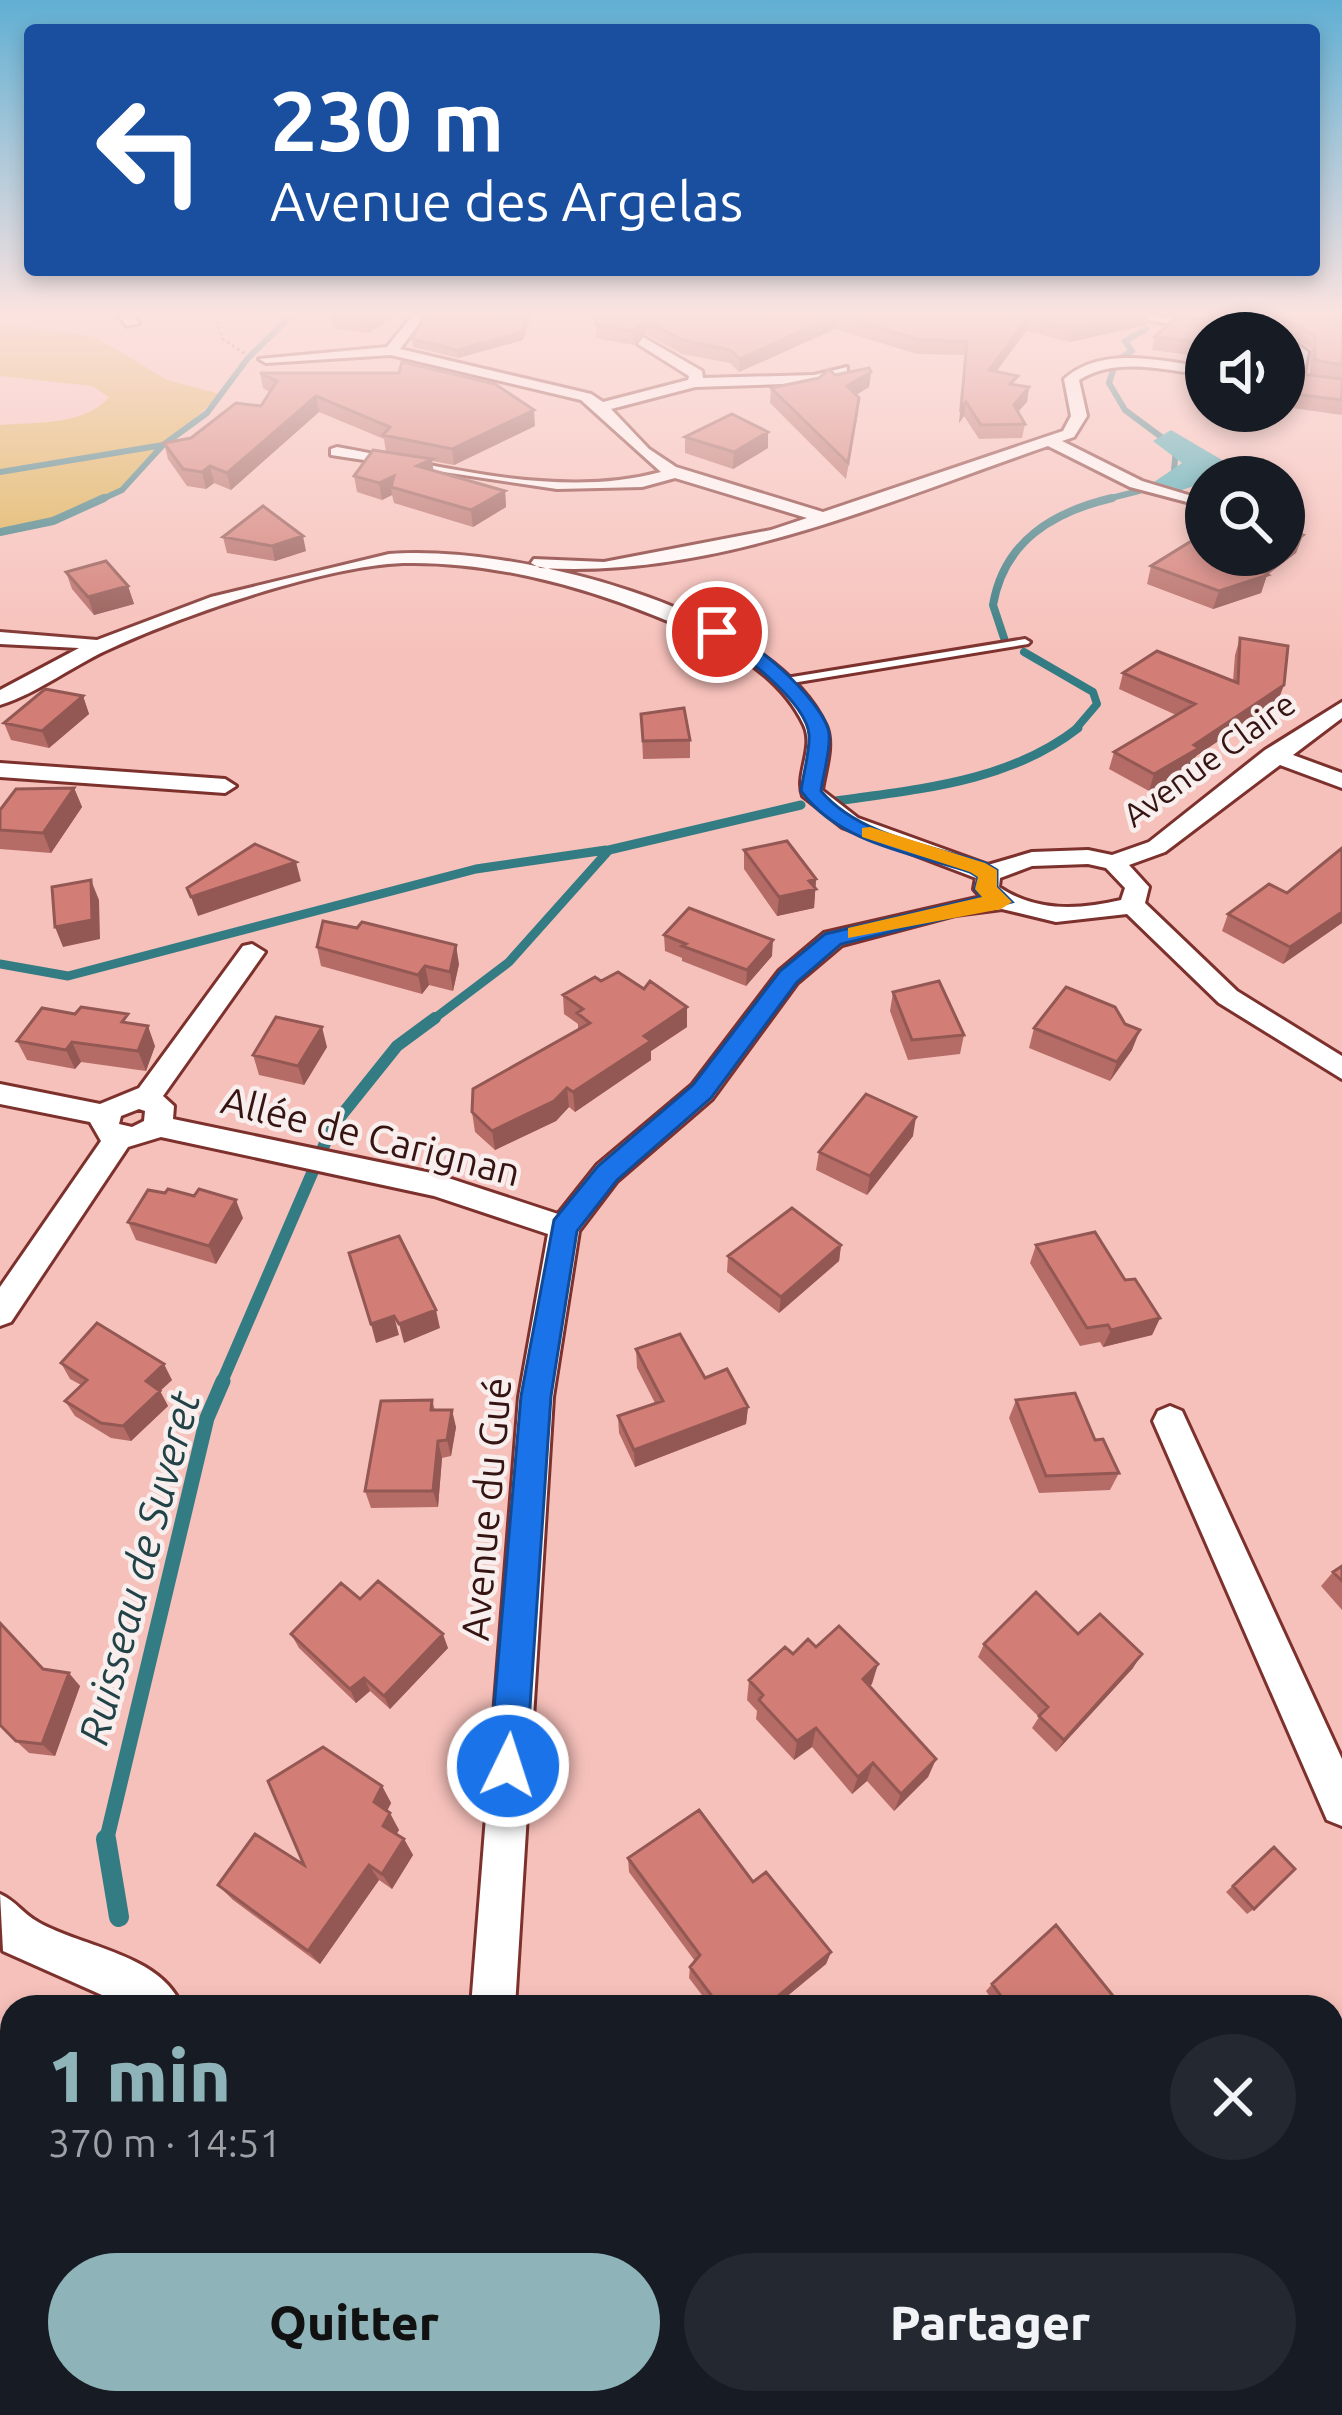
<!DOCTYPE html>
<html lang="fr">
<meta charset="utf-8">
<style>
body{margin:0;font-family:Ubuntu,sans-serif;background:#242831;color:#f1f3f6;height:100vh;display:flex;flex-direction:column;font-size:45px;white-space:nowrap}
*{box-sizing:border-box;margin:0}
p{font-size:39px;color:#9ea1a6}
.icon{flex:none;width:66px;height:66px;fill:none;stroke:currentColor;stroke-width:2;stroke-linecap:round;stroke-linejoin:round}
.map{position:relative;flex:1;overflow:hidden}
.details{position:absolute;left:0px;top:1995px;width:1344px;height:420px;display:flex;flex-direction:column;background:#171b24;border-radius:36px 36px 0 0;box-shadow:0 6px 18px #0003}
.details>*{flex:none}
.top-card{position:absolute;left:24px;top:24px;width:1296px;height:252px;border-radius:12px;box-shadow:0 6px 18px #0003;background:#1a4fa0;color:#fff;overflow:hidden}
.controls{position:absolute;left:1185px;top:312px;display:grid;gap:24px}
.controls a{display:grid;place-items:center;width:120px;height:120px;border-radius:50%;background:#171b24;box-shadow:0 6px 18px #0003;font-size:60px}
.pin{position:absolute;display:grid;place-items:center;width:102px;height:102px;color:#fff;margin:-51px;border:6px solid #fff;border-radius:50%;box-shadow:0 3px 12px #0007}
.me{position:absolute;width:132px;margin:-66px;rotate:4deg;stroke-linejoin:round;filter:drop-shadow(0 0 9px #0008)}
.turn{display:flex;align-items:center;gap:42px;height:252px;padding:0 48px;font-size:54px}
.turn .icon{width:156px;height:156px;stroke-width:2.5}
.turn b{display:block;font-size:84px;line-height:102px}
.round{display:grid;place-items:center;flex:none;width:126px;height:126px;border-radius:63px;background:#242831}
.headline{display:flex;align-items:center;justify-content:space-between;height:204px;padding:0 48px}
h1{font-size:72px;font-weight:800;line-height:90px;color:#8eb3b8}
.button{display:flex;gap:24px;margin-top:auto;padding:24px 48px}
.button a{flex:1;height:138px;border-radius:72px;background:#8eb3b8;color:#111;font-size:48px;font-weight:800;line-height:138px;text-align:center}
.button a+a{background:#242831;color:#f1f3f6}
.map>svg:first-child{display:block}
</style>
<div class="map">
<svg width="1342" height="2415" viewBox="0 0 1342 2415">
<rect width="100%" height="100%" fill="#f7c1bb"/>
<path fill="#dbb04c" d="M0,324l94,12 73,44 53,14 -98,96 -69,31 -53,11v-107c34,-3 85,1 109,-28l-17,-11 -92,-10z"/>
<g fill="none" stroke-linecap="round" stroke-linejoin="round">
<path stroke="#347c83" stroke-width="6" d="M1146,329l-21,12 7,10 -16,10 -7,22 16,27 51,38 -3,34 -18,5
M0,472l163,-27
M98,501l24,-11 41,-45 44,-32 41,-55 43,-42
M1099,501l40,-10"/>
<path stroke="#347c83" stroke-width="8" d="M0,532l53,-11 51,-23
M1004,638l-11,-33c11,-64 60,-93 119,-107
M1024,652l69,40 4,12 -23,27"/>
<path stroke="#347c83" stroke-width="9" d="M836,801c83,-12 173,-19 242,-73
M0,964l68,12 408,-107 130,-19
M431,1021l78,-59 100,-112 192,-45"/>
<path stroke="#347c83" stroke-width="12" d="M221,1384l111,-257 65,-81 38,-28"/>
<path stroke="#347c83" stroke-width="15" d="M106,1842l101,-424 16,-37"/>
<path stroke="#347c83" stroke-width="20" d="M106,1839l13,78
M5,2415l7,-29"/>
<path fill="#34a8b4" fill-rule="evenodd" d="M1171,430l51,30 -16,22 -33,11 -19,-11 28,-19 -29,-22z"/>
<defs>
<path id="service" d="M1025,639l5,3 -2,2 -242,40 -5,-3 5,-3z"/>
<path id="minor" d="M119,316h14l6,7 -12,3z
M412,316h13l-25,33 191,45 12,8 85,-22 1,-4 -51,-32 5,-7 59,34 1,7 111,-3 33,-8v6l-32,10 -120,4 -84,22 38,40 27,18 147,45 240,-81 8,-15 -7,-37c38,-34 96,-18 142,-12v8c-41,-5 -90,-19 -127,5l8,36 -13,21 -12,4 80,40 53,16 -8,5 -57,-15 -82,-41c-163,56 -333,133 -508,122l-9,-5 3,-4 70,3 167,-32 36,-12 -132,-40 -33,9 -85,2 -226,-34v-6l6,-2c102,18 222,53 324,25l-80,-72 -190,-45 -125,8 -7,-4 128,-12z
M1121,316h40l106,17h-39z
M1284,335l24,17 -6,32 -12,-3 4,-28 -10,-7z
M389,554c121,-10 382,53 437,172 8,19 -1,44 -4,64l36,28 130,47 44,-13 56,-2 24,5 37,-13 116,-92 77,-48v16l-49,37 49,18v15l-62,-23 -115,87 -36,13 20,22 -4,16 92,88 105,65v23l-123,-76 -92,-89 -71,8 -54,-13 -47,6 -113,30 -45,38 -85,116 -95,82 -38,50 -26,166 -38,610h-44l48,-610 29,-163 -114,-38 -273,-59 -33,10 -117,175 -11,4v-39l101,-146 -11,-19 -90,-18v-20l100,20 39,-16 104,-142 9,-2 13,8 -102,144 11,10 -1,13 263,55 122,40 39,-49 95,-80 87,-114 45,-38 157,-36 -7,-8 2,-11 -134,-51 -39,-31c-8,-22 12,-48 1,-71 -28,-59 -94,-87 -151,-110 -77,-31 -166,-54 -250,-52 -79,3 -216,51 -289,84 -38,16 -75,46 -114,58v-15l79,-42 -79,-4v-12l97,8 114,-43zM1088,864l18,4 19,20 -4,12c-42,10 -85,12 -122,-13l1,-9 32,-12zM139,1109l6,2 -1,10 -12,6 -13,-3 2,-8z
M0,763l225,16 11,7 -11,7 -225,-16z
M1170,1406l12,5 160,348v67l-15,-6 -174,-399 5,-10z
M0,1894c16,7 23,20 38,28 46,26 123,32 144,85h-53l-126,-56z
M523,2403h58l5,12h-58z"/>
</defs>
<use href="#service" stroke="#7d312d" stroke-width="6"/>
<use href="#minor" stroke="#7d312d" stroke-width="6"/>
<path stroke="#9b6f6b" stroke-width="3" stroke-dasharray="3 3" stroke-linecap="butt" d="M221,316l-4,8 6,15 24,16"/>
<use href="#service" fill="#fff" fill-rule="evenodd"/>
<use href="#minor" fill="#fff" fill-rule="evenodd"/>
</g>
<path fill="#b56c66" fill-rule="evenodd" d="M331,316h63l-25,17 -36,-5z
M424,316h107l-8,24 -65,18 -45,-11 -1,-8z
M597,316h551l-2,9 -76,17 -44,-11 -30,41 20,13 13,2 -2,15 -9,10 7,12 -3,14 -43,1 -15,-23 -5,7 6,-68 -48,-1 -82,-25 -96,43 -9,-9 -48,-9 -37,-21 -11,12 -38,-7z
M1202,316h132l8,4v95l-57,-8 -1,4v-78h-78v24l-54,-7 3,-13 62,-18zM1287,335l24,13 -1,26 28,5 -53,-7z
M871,372l-2,15 -13,8 2,18 -12,66 -76,-76 1,-15 64,-13z
M260,373l275,53 -81,39 -22,-4 1,9 72,21 1,16 -33,20 -79,-24 -2,-8 -10,5 -25,-8 -3,-16 32,-24 -2,-13 -65,-27 -88,78 -17,-7 -8,6 -19,-3 -19,-27 -4,-16 27,-5 70,-32 9,-14 -7,-4z
M1218,411h66l-3,8z
M685,437l83,11 -35,21 -48,-16z
M1303,535l-7,18 -29,22 -6,18 -48,16 -66,-25 4,-18z
M223,537l83,14 -31,10 -48,-8z
M66,572l62,14 6,18 -40,11 -22,-26z
M1240,638l38,63 -82,55 -2,9 -45,26 -40,-22 5,-17 62,-37 -57,-26 4,-16 110,8 2,-26z
M83,696l6,18 -40,34 -38,-8 -7,-17z
M641,714l49,26v18l-47,1z
M74,788l8,19 -31,46 -51,-4v-39z
M1342,848v75l-59,41 -61,-33 6,-17 59,-21z
M744,850l72,29 -2,29 -37,8 -33,-47z
M664,935l108,21 -26,30 -64,-25v-3l-17,-7z
M317,947l142,17 -6,27 -24,-6 -7,9 -101,-28z
M893,992l71,43 -4,19 -52,6 -18,-49z
M563,995l124,32 -36,24v9l-76,52 -6,-5 -13,14 -61,29 -20,-18 -3,-20 106,-83v-5l-14,-10z
M132,1024l23,22 -9,25 -65,-9 -6,7 -48,-9 -10,-19z
M1125,1024l7,26 -22,31 -81,-33 5,-20z
M327,1047l-23,38 -45,-10 -6,-20z
M913,1136l-46,59 -51,-25 3,-18z
M165,1193l78,25 -27,46 -80,-24 -8,-18z
M841,1245l-2,16 -60,52 -52,-41 1,-16z
M1036,1245l89,35 35,38 -8,17 -49,12 -3,-5 -20,4 -50,-83z
M636,1349l69,29 43,29 -2,17 -111,43 -16,-34 -1,-17 37,-13 -18,-35z
M61,1363l111,17 -12,11 8,15 -37,35 -20,-3 -36,-22 -10,-15 16,-16 -11,-6z
M432,1400l3,10 21,17 -5,29 -9,2 -4,49 -67,1 -6,-17z
M1016,1400l79,40 24,33 -9,17 -71,3 -30,-75z
M1342,1566v44l-21,-24 12,-14z
M360,1599l88,49 -58,61 -20,-18 -14,12 -57,-55 -8,-14z
M1078,1634l55,34 -77,84 -24,-24 7,-11 -61,-60 6,-13z
M816,1647l62,17 -8,22 66,73 -8,18 -34,34 -27,-30 -15,13 -40,-47 -18,13 -38,-41 1,-8 -10,-11 2,-20 44,-26z
M43,1669l37,17 -25,70 -26,-3 -13,-12z
M382,1786l9,17 -4,8 12,19 -3,4 8,5 9,16 -21,34 -13,-9 -59,84 -87,-64 -15,-15 86,-20z
M1267,1853l-13,56 -7,5 -21,-22z
M628,1858l125,24 78,70 -5,12 -52,43h-63l-22,-29 1,-11 5,-6 -66,-89z
M992,1984l130,23h-125l-11,-16z
M906,2403h92l3,12h-91z
M1021,2403h53l-3,12h-62z"/>
<path fill="#935853" d="M375,316h19l-25,17 -2,-11z
M528,316h3l-8,24 -65,18 -1,-8z
M834,316h2l-1,13 -96,43 1,-13z
M1126,316h22l-2,9 -76,17 2,-13z
M1028,318l-2,13 -39,53 2,-14z
M645,320v13l-11,12 -1,-14z
M871,372l-2,15 -23,14 1,-15z
M1029,387l-2,15 -16,17 3,-14z
M316,396l3,16 -88,78 -4,-17z
M966,402l-2,14 -5,7 2,-15z
M534,410l1,16 -81,39 -2,-16z
M768,432v16l-35,21 1,-17z
M432,459l2,16 -17,-9z
M210,466l4,17 -8,6 -4,-17z
M394,476l-3,11 1,8 -10,5 -3,-17z
M505,491l1,16 -33,20 -2,-17z
M1303,535l-7,18 -29,22 -6,18 -48,16 6,-18 38,-22 19,-14h8v-6z
M303,536l3,15 -31,10 -3,-15z
M128,586l6,18 -40,11 -6,-18z
M1284,685l-6,16 -82,55 -2,9 -45,26 5,-17 40,-29z
M83,696l6,18 -40,34 -7,-17z
M74,788l8,19 -31,46 -8,-20z
M296,862l5,19 -103,35 -7,-19z
M816,879l-2,29 -37,8 2,-19 30,-16z
M91,880l8,20 1,39 -37,8 -8,-20z
M1342,912v11l-59,41 7,-17z
M773,940l-1,16 -26,30 1,-16z
M456,945l3,19 -6,27 -3,-19z
M425,966l4,19 -7,9 -4,-19z
M687,1007v20l-36,24v9l-76,52 -2,-20 71,-56z
M148,1026l7,20 -9,25 -8,-20z
M322,1027l5,20 -23,38 -6,-19z
M1140,1030l-8,20 -22,31 7,-19z
M72,1042l9,20 -6,7 -9,-19z
M567,1088l2,19 -13,14 -61,29 -3,-19z
M916,1117l-3,19 -46,59 3,-19z
M236,1200l7,18 -27,46 -7,-18z
M841,1245l-2,16 -60,52 2,-16z
M436,1310l4,18 -36,15 -5,-19z
M394,1316l5,19 -23,8 -5,-19z
M1160,1318l-8,17 -49,12 8,-17z
M164,1364l8,16 -12,11 8,15 -37,35 -8,-15 23,-45z
M748,1407l-2,17 -111,43 -1,-17z
M452,1410l4,17 -5,29 -4,-16z
M438,1441l4,17 -4,49 -5,-16z
M443,1634l5,14 -58,61 -6,-13z
M1142,1654l-9,14 -77,84 8,-12z
M878,1664l-6,20 -15,15 6,-20z
M69,1673l11,13 -25,70 -13,-12z
M364,1678l6,13 -14,12 -6,-14z
M816,1728l-4,19 -18,13 3,-19z
M936,1759l-8,18 -34,34 7,-17z
M873,1763l-6,18 -15,13 6,-17z
M382,1786l9,17 -8,16 -9,-17z
M390,1813l9,17 -7,12 -9,-16z
M404,1839l9,16 -21,34 -10,-15z
M369,1865l10,15 -59,84 -12,-13z
M831,1952l-5,12 -52,43h-9z
M216,2403h18l7,12h-18z"/>
<path fill="#d27e77" stroke="#935853" stroke-width="3" d="M331,316h44l-8,6z
M424,316h104l-6,16 -65,18 -45,-11z
M597,316h237l-94,43 -10,-9 -48,-10 -37,-20 -12,11 -38,-7z
M840,316h286l-54,13 -44,-11 -39,52 29,6 -8,8 19,3 -15,18 11,19 -44,1 -15,-23 -5,6 6,-67 -48,-1z
M1177,316l94,8 1,-8h62l8,4v45l-27,-5v-25l-30,-16 -1,13 9,9 -8,31 57,7v21l-56,-7v11h-2v-71h-78v10l-51,-6z
M402,362l93,22 39,26 -82,39 -69,-14 7,-8 -74,-31 -89,77 -17,-7 -8,6 -19,-3 -19,-26 27,-5 45,-35 25,3 16,-25 -17,-8h139z
M869,368l2,4 -24,14 12,12 -11,65 -77,-75 48,-10 10,-9 6,6z
M732,414l36,18 -34,20 -49,-15z
M373,450l59,9 -15,7 88,25 -34,19 -80,-23 3,-11 -15,7 -25,-7z
M263,506l40,30 -31,10 -49,-9z
M1284,529l19,6 -19,14z
M1206,532v23h70l-19,14 11,6 -49,16 -68,-25z
M106,561l22,25 -40,11 -22,-25z
M1240,638l48,8 -4,39 -90,60 5,3 -45,26 -40,-22 81,-48 -72,-31 34,-22 81,32z
M45,689l38,7 -41,35 -38,-8z
M684,708l6,32 -47,1 -2,-27z
M74,788l-31,45 -43,-3v-20l16,-21z
M787,841l29,38 -7,2 7,8 -37,8 -35,-47z
M255,844l41,18 -105,35 -4,-9z
M1342,848v64l-52,35 -62,-33 41,-30 18,9z
M91,880l1,40 -37,7 -3,-40z
M689,908l84,32 -26,30 -65,-24 4,-2 -22,-9z
M323,921l34,7 5,-6 94,23 -6,27 -25,-6 -7,9 -101,-28z
M618,972l26,17 6,-8 37,26 -43,29 7,5 -78,51 -6,-4 -13,13 -62,30 -20,-19 1,-23 117,-66 -13,-10 6,-4 -20,-14 32,-18 6,4z
M939,981l25,54 -52,5 -19,-48z
M1066,987l49,20 10,17 15,6 -23,32 -83,-34z
M81,1007l47,7 -6,8 26,4 -10,25 -66,-9 -6,8 -49,-9 25,-33 33,6z
M276,1017l46,10 -24,39 -45,-11z
M866,1094l50,23 -46,59 -51,-24z
M168,1189l26,7 5,-7 37,11 -27,46 -81,-24 20,-32 17,3z
M792,1208l49,37 -60,52 -53,-41z
M1095,1232l30,48 10,-1 25,39 -49,12 -3,-5 -21,3 -51,-83z
M399,1236l37,74 -37,14 -5,-8 -23,8 -22,-71z
M97,1323l67,41 -18,17 14,10 -37,35 -22,-3 -36,-22 22,-21 -26,-17z
M680,1334l25,44 22,-9 21,38 -114,43 -16,-34 45,-15 -27,-52z
M1075,1393l20,47 8,-1 16,34 -73,3 -30,-76z
M432,1400l-1,10h21l-5,30 -9,1 -5,50h-68l16,-90z
M1342,1566v15l-9,-9z
M378,1581l65,53 -59,62 -20,-18 -14,11 -59,-55 50,-51 19,16z
M1036,1592l42,42 22,-20 42,40 -78,86 -25,-24 9,-9 -64,-63z
M0,1623l43,46 26,4 -27,71 -26,-3 -16,-16z
M839,1626l39,38 -15,15 73,80 -35,35 -28,-31 -15,14 -42,-49 -19,13 -38,-41 4,-5 -14,-15 36,-33 8,7 15,-15 8,8z
M323,1747l59,39 -8,16 16,11 -7,13 21,13 -22,35 -13,-9 -61,86 -90,-66 37,-51 49,31 -36,-84z
M699,1810l54,72 13,-10 65,80 -66,55h-45l-30,-40 10,-12 -72,-97z
M1274,1847l21,22 -41,40 -21,-23z
M1056,1925l66,82h-113l-17,-23z
M1332,2092l10,12v48l-10,13z
M1332,2166l10,12v76l-10,12z
M45,2403h171l7,12h-189z
M915,2403h83l3,12h-82z
M1037,2403h37l-3,12h-45z"/>
<linearGradient id="sky" x2="0" y2="1"><stop stop-color="#60afd3"/><stop offset="0.48" stop-color="#fbe3e0"/><stop offset="1" stop-color="#fbe3e0" stop-opacity="0"/></linearGradient>
<rect width="1342" height="654" fill="url(#sky)"/>
<path fill="#1a73e8" stroke="#114b97" stroke-width="3" d="M711,628c31,-2 113,73 118,105 2,17 -6,41 -8,58 38,45 110,55 164,72l12,7v17l15,15 -171,42 -44,38 -86,116 -94,82 -40,51 -26,165 -25,370 -5,13 -13,6 -13,-6 -6,-13 32,-370 33,-176 44,-54 95,-81 87,-114 45,-37 157,-37 -7,-8 3,-12 -8,-5c-59,-19 -131,-29 -169,-81 2,-17 9,-39 8,-56 -2,-33 -70,-85 -98,-99z"/>
<path fill="#f59e0b" d="M870,827l115,36 12,7v17l15,15 -11,7 -153,29v-10l134,-31 -7,-8 3,-12 -8,-5 -108,-35v-9z"/>
<g text-anchor="middle" stroke-width="9" stroke-linejoin="round" paint-order="stroke">
<g font-size="33" fill="#351412" stroke="#f8eeed">
<text transform="translate(1209 759) rotate(-36)" y="12">Avenue Claire</text>
</g>
<g font-size="39" fill="#351412" stroke="#f8eeed">
<text transform="translate(371 1136) rotate(14)" y="14">Allée de Carignan</text>
<text transform="translate(486 1509) rotate(-85)" y="14">Avenue du Gué</text>
</g>
<g font-size="42" font-style="italic" fill="#214347" stroke="#f8eeed">
<text transform="translate(139 1568) rotate(-75)" y="15">Ruisseau de Suveret</text>
</g>
</g>
</svg>
<div class="controls">
<a><svg class="icon" aria-label="sound" viewBox="0 0 24 24"><path d="M4 9h4l5-4v14l-5-4H4zM17 9q2 3 0 6"/></svg></a>
<a><svg class="icon" aria-label="search" viewBox="0 0 24 24"><circle cx="10" cy="10" r="6"/><path d="M15 15l6 6"/></svg></a>
</div>
<div class="pin" style="left:717px;top:632px;background:#d93025"><svg class="icon" aria-label="arrive" viewBox="0 0 24 24"><path d="M6 21V4h12l-3 4 3 4H6"/></svg></div>
<svg class="me" style="left:508px;top:1766px" viewBox="-20 -20 40 40"><circle r="17" fill="#1a73e8" stroke="#fff" stroke-width="3"/><path d="M0-11L8 9 0 5-8 9z" fill="#fff"/></svg>
<div class="top-card">
<div class="turn"><svg class="icon" aria-label="left" viewBox="0 0 24 24"><path d="M17 20v-9H6M10 6l-5 5 5 5"/></svg><div><b>230 m</b>Avenue des Argelas</div></div>
</div>
<section class="details">
<div class="headline"><div><h1>1 min</h1><p>370 m · 14:51</p></div><a class="round"><svg class="icon" aria-label="close" viewBox="0 0 24 24"><path d="M6 6l12 12M18 6L6 18"/></svg></a></div>
<div class="button"><a>Quitter</a><a>Partager</a></div>
</section>
</div>
